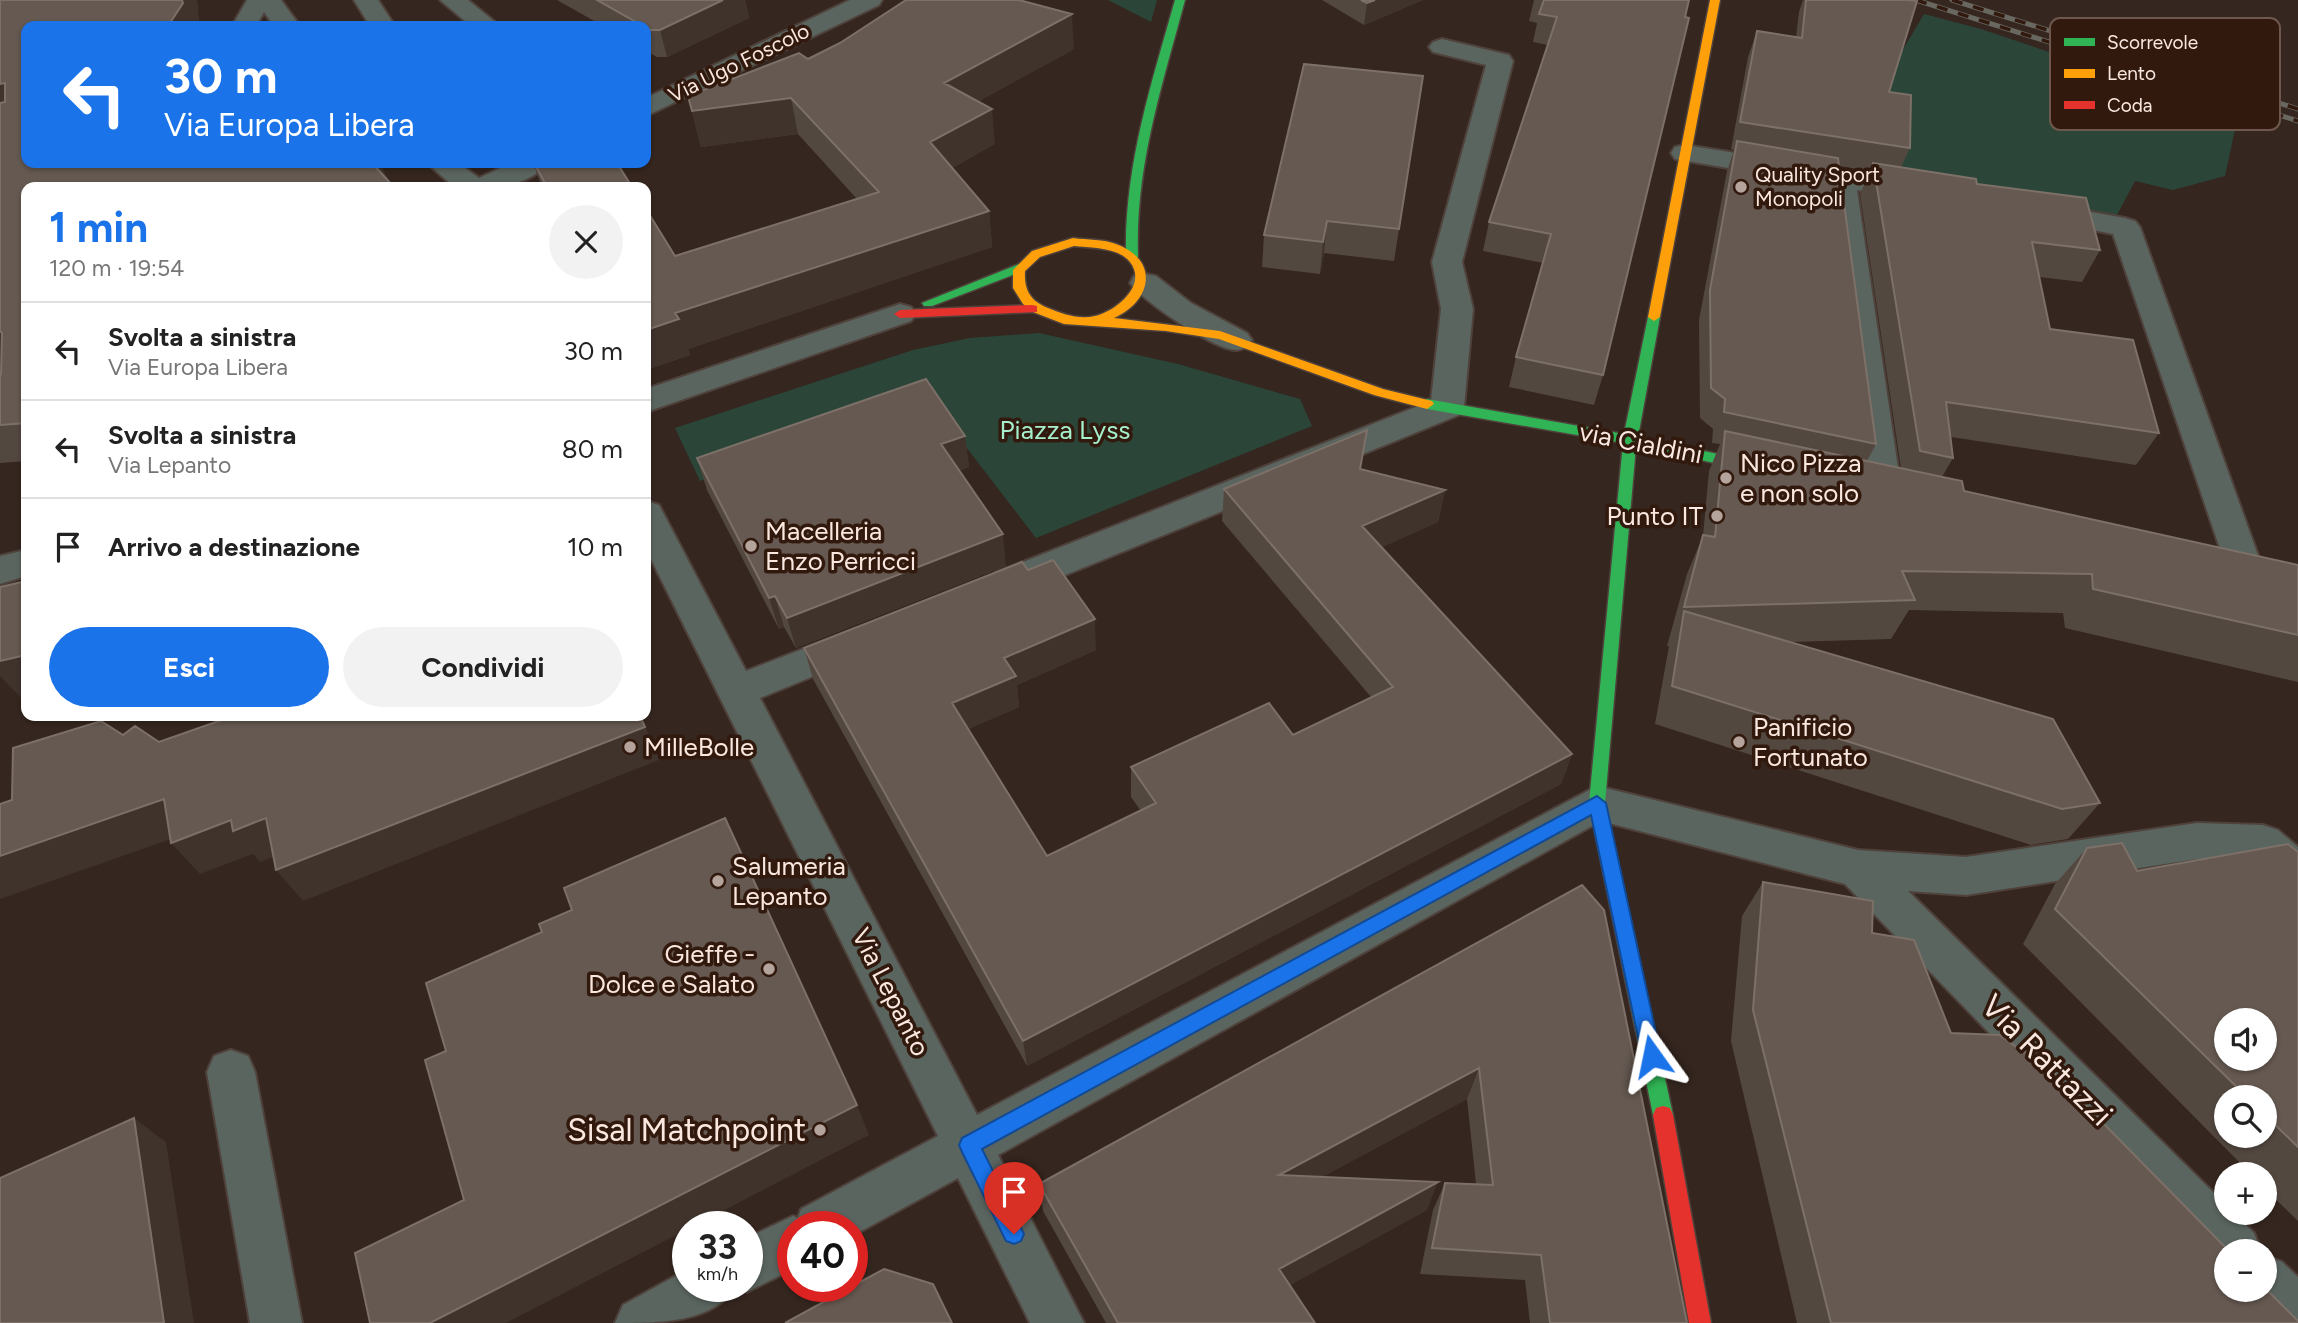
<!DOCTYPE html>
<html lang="it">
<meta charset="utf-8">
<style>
body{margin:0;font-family:Figtree,sans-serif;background:#f2f2f2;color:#222;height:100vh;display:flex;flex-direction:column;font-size:26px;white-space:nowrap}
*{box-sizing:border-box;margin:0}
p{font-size:23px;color:#767676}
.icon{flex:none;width:38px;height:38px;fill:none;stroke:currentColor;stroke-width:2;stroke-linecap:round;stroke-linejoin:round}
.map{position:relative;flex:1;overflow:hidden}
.sheet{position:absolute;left:21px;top:182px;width:630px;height:539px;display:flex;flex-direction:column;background:#fff;border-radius:14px;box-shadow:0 2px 5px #0004}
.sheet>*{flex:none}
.banner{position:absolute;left:21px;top:21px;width:630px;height:147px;border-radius:14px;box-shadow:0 2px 5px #0004;background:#1a73e8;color:#fff;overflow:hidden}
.buttons{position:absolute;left:2214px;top:1008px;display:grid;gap:14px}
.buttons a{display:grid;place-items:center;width:63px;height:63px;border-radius:50%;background:#fff;box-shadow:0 2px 5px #0004;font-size:35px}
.speed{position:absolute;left:672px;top:1211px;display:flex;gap:14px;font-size:35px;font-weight:700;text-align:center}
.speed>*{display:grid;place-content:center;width:91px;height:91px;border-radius:50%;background:#fff;box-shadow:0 2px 5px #0004;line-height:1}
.speed small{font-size:18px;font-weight:400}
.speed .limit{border:10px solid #d22;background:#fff;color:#111}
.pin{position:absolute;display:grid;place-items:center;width:60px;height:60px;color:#fff;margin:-72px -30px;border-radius:50% 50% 50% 0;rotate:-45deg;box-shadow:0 0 7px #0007}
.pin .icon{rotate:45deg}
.me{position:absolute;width:77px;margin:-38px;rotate:348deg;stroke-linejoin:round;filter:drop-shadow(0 0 5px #0008)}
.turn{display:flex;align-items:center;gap:24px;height:147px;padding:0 28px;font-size:32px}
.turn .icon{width:91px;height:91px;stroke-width:2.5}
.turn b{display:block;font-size:49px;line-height:60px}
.round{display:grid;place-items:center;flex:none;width:74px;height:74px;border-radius:37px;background:#f2f2f2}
.overview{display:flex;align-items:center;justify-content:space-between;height:119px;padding:0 28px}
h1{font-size:42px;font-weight:700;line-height:52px;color:#1a73e8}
.action{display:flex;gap:14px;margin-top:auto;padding:14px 28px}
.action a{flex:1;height:80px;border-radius:42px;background:#1a73e8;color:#fff;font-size:28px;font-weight:700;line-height:80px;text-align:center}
.action a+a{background:#f2f2f2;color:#222}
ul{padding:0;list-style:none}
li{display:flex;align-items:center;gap:21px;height:98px;padding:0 28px;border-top:2px solid #e0e0e0}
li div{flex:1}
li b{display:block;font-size:26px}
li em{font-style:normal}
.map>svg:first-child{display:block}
</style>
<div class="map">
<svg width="2298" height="1323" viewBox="0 0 2298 1323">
<rect width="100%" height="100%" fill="#35261f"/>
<path fill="#2b4638" d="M1108,0h49l-6,22z
M1924,14l57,15 110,37 47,23 99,31 -12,56 -52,14 -38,-9 -18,34 -216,-36 -70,-86 64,-30z
M1039,333l139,31 122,35 12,27 -276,112 -103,-134 -233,77 -25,-53 238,-78 57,-12z"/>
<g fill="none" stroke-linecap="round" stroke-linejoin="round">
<defs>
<path id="street" d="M247,0h34l19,26h-26l-10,-14 -8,14h-24z
M354,0h24l17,26h-25z
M440,0h28l32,26h-29z
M850,0h32l-3,5 -233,111v-18z
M1442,39l67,16 4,6 -51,201 11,47 -9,98 -5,8 -438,178 -13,4 -13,-4 -5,-10 5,-10 436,-172 10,-92 -9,-47 54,-197 -53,-13 -4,-5 4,-5z
M1685,145l233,37 10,3 4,6 -4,6 -10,3 -61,-10 45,305 -6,9 -12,3 -12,-3 -6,-9 -38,-310 -153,-26 -4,-6 4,-6z
M427,163h31l21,15 32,-15h36c-19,27 -64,24 -93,24z
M2042,203l83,15 10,3 5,6 124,345 -5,10 -13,4 -13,-4 -5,-10 -115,-338 -81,-16 -5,-6 5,-6z
M1145,274l11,2 35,27 56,30 5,7 -5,7c-3,1 -7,3 -10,3 -21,1 -96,-50 -107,-67l4,-7z
M900,304l11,3 5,7 -5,7 -265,91v-23z
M646,501l13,4 87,166 111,-43 13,5 6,10 -6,10 -110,45 217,417 620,-329 261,64 108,7 231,-34 66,2 15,5 20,17v45l-15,-6 -29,-25 -57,-2 -231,36 -58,-4 318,314v8h7l21,20 7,18h-35v21l-8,-3 -373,-385 -244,-63 -603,334 86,168h-54l-72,-145 -106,58v-9h-59v42l-46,23 -12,-6c-20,37 -77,37 -120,37l8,-18 65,-36v17h59v-48l46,-22 5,2 3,-9 137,-73 -292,-587z
M26,550v26l-26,8v-28z
M231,1050l17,6 7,16 47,251h-52l-43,-251 7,-16z
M2264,1255l18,7 16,15v46h-28l-24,-25 -4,-8h22z"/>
<path id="fast" d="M1175,0h10c-23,86 -50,167 -47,257l-6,4 -6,-4c-2,-90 25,-172 49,-257z
M1019,264l6,4 -2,3 -91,35h-8l-2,-3z
M1654,313l6,4 -22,120 127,27 7,5 -7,5 -129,-28 -31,357 68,312 -3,7 -7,2 -7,-2 -3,-7 -64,-312 34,-360 -196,-34 -7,-5 7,-5 197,35 24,-117z"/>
<path id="slow" d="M1710,0h10l-60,317 -6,4 -6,-4z
M1073,238c14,2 31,1 43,6 44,16 36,57 -2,74l106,13 163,58 49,12 2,3 -7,5 -53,-14 -155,-56 -53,-8 -102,-7 -31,-12 -10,-8 -10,-16v-18l19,-19zM1074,246c17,2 44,1 56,16 18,23 -14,49 -35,54 -16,4 -32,-2 -47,-8 -18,-7 -24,-18 -23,-37l15,-14z"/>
<path id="jam" d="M1032,305l5,1v6l-137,6 -6,-4 6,-4z
M1663,1106l7,2 3,7 38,208h-22l-36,-208 3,-7z"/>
</defs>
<use href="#street" stroke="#4f423c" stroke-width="4"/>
<use href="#fast" stroke="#4f423c" stroke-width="3"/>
<use href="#slow" stroke="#4f423c" stroke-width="3"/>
<use href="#jam" stroke="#4f423c" stroke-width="3"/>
<use href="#street" fill="#5b655f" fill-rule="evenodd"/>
<use href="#fast" fill="#30b455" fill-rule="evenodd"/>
<use href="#slow" fill="#ff9f0a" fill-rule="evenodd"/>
<use href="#jam" fill="#e5322d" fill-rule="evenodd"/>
<defs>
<path id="rail" d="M1916,0l382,121
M1952,0l346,109"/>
</defs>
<use href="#rail" stroke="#686760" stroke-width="5"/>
<use href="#rail" stroke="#32190d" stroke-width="3.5" stroke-dasharray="11" stroke-linecap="butt"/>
</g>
<path fill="#534840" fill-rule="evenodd" d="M0,0h197l2,26h-173v435l-26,2z
M557,0h188l4,18 -82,39h-10l-11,-6v-25h-43z
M1322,0h101l-59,25z
M1534,0h155l-86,375 -9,30 -85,-18 7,-30 27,-94 -60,-12 6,-29 59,-177 -15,-3 4,-19 -8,-2z
M1803,0h105l-19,92 21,56 -9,19 76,17 123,66 -18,32 -43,-5 11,52 109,104 -23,32 -185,-28 2,21 -11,19 22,14 334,74v117l-233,-54 -2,-15 -154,-3 -18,29 -100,3 309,161 -32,36 -37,6 -376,-121 14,-78h-2l20,-72 16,-38 6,-65 11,-27 -8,-1 1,-14 -13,-11 -1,-98 28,-149 7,-21 -3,-1 17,-92 9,-26 39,6 3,-25zM1839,166l31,5 -10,23 41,274 -34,-7 9,-17z
M1074,49l-95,52 16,43 -43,24 37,43 3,36 -304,102 2,6 -44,15 29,-114 182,-57 -59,-65 -97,13 -13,-51 120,-37z
M1423,76l-29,185 -70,-8 -4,21 -58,-7 2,-32z
M533,163l99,24h-90z
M965,436l4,31 -10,4 47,95 -210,82 -12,-21 -5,2 -72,-139 -10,-32z
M1224,489l221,1 -7,32 -56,25 190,207 -11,30 -534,282 -214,-387 -9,-31 224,-78 68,80 -79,35 2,22 -51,22 79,127 94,-45 -10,-14v-30l162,-32 78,-38 -149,-176z
M2087,848l50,23 161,-19v369l-34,-33v-14h-13l-228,-230 32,-60zM2226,1097h38v39h-38z
M1763,882l109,51 79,100 347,290h-501l-66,-282 11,-125z
M1582,885l105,438h-157l-5,-43 -105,-6 13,-64 12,-27 31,1 -9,-85 -145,78 105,33 -137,75 25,38h-209l-63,-112 -4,-27z"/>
<path fill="#3f332c" d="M182,0h15l2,26h-31z
M723,0h22l4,18 -82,39 -7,-27z
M1375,0h48l-59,25 3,-22z
M1072,14l2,35 -126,69 -4,-35z
M5,83l21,33 -26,8v-40z
M791,98l7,36 -97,13 -9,-36z
M992,109l3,35 -61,34 -4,-36z
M366,163h14l9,18z
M989,211l3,36 -304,102 2,6 -44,15v-40l29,-17z
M1327,221l-3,32 -4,21 3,-32z
M0,332l25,34 -25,27z
M965,436l4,31 -24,9 -4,-32z
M1445,490l-7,32 -81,36 5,-32z
M1003,534l3,32 -210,82 -9,-30z
M775,596l9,31 -5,2 -10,-31z
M1095,619l1,31 -79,35 2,22 -61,27 -6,-31 52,-45z
M26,655v42l-5,1 -21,-22v-15z
M640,716h1l18,44 -356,141 -27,-31z
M1572,754l-11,30 -534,282 -4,-25z
M164,799l30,32 -194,68v-43z
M266,818l26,32 -32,12 -7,-8 -53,20 -29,-31 60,-23z
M1479,1068l-12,31 -193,104 5,-28z
M857,1105l12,30 -177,92h-4v2l-182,94h-76z
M134,1118l32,24 28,181h-30z
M1438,1182l-11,28 -153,84 5,-25z"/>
<path fill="#655951" stroke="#7c7068" stroke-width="2" fill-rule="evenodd" d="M0,0h182l1,3 -15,23h-142v137h346l22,24h-368v236l-26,2v-49l1,-2 1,-41 -2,-2v-228l5,-1v-19l-5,1z
M597,0h126l-63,30h-11l-3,-2v-2h-3z
M906,0h113l53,14 -128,69 48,26 -62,33 59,69 -314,102 4,6 -33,11v-121l29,47 204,-64 -88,-94 -99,13 -4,-15 111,-43 9,6 32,-16z
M1361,0h14l-8,3z
M1544,0h145l-4,17 4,1 -86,357 -87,-18 35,-123 -62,-12 68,-205 -18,-3z
M1806,0h102l9,1 -28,91 22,3 -1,53 -170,-26 17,-91 45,7z
M1304,64l119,12 -24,153 -72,-8 -4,21 -59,-7z
M1737,141l101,17 38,286 -152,-32 1,-13 -14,-11 -1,-98z
M534,163h83l15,24h-85z
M1873,163l103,16 1,5 109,14 14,52 -68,-8 18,87 83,11 26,93 -213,-31 7,56 -33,-7z
M926,379l39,57 -24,8 62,90 -216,84 -12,-22 -6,2 -72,-140z
M1367,430l-7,39 85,21 -83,36 210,228 -549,287 -219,-393 218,-86 6,8 25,-10 42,59 -91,39 12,18 -64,27 95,153 109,-53 -25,-36 138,-64 24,32 100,-48 -169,-198z
M1725,431l237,50 2,10 334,74v70l-205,-46 -1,-15 -190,-3 13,29 -231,7 19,-72 12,2z
M26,581v74l-26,6v-74z
M1684,611l369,108 47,84 -38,6 -390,-123z
M233,716h407l5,11 -369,143 -10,-52 -33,13 -2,-11 -60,23 -7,-44 -164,57v-52l12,-4 1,-52 88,-27 22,14 12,-9 24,16z
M725,818l132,287 -427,218h-60l-15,-70 109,-53 -39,-140 21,-9 -20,-68 116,-51 -3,-8 33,-14 -8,-22z
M2122,843l15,28 151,-27 10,8v295l-34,-33v-17h-17l-192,-188 32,-61zM2226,1020h38v39h-38z
M1763,882l110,19 -1,32 42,7 37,93 49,2 23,17 11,1 195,198h-3v39h38v-3l34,34v2h-467l-78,-313z
M1582,885l22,25 83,413h-137l-9,-68 -109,-7 13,-65 48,2 -14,-117 -200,107 159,7 -159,87 36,54h-197l-79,-139z
M134,1118l30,205h-164v-145z
M884,1269l49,15 19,39h-167z"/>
<path fill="#1a73e8" stroke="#114b97" stroke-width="2" d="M1597,796l9,7 55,253 -3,6 -6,3 -7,-3 -3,-6 -51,-241 -609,334 42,85 -3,7 -7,3 -8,-3 -44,-89 -3,-7 3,-7z"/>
<g fill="#b5a49c" stroke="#32190d" stroke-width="2.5">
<circle cx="1741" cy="187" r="7"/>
<circle cx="1726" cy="478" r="7"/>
<circle cx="1717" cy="516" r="7"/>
<circle cx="751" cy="546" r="7"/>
<circle cx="1739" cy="742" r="7"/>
<circle cx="630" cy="747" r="7"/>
<circle cx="718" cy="881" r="7"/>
<circle cx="769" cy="969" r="7"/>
<circle cx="820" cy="1130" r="7"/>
</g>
<g text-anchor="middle" stroke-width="7" stroke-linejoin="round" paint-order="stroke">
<g font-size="21" fill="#fae8e0" stroke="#32190d">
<text transform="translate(739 63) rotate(-26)" y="7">Via Ugo Foscolo</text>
</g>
<g font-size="21" fill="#fae8e0" stroke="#32190d" text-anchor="start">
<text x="1755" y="182">Quality Sport<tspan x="1755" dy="24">Monopoli</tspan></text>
</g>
<g font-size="26" fill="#a5efcd" stroke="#32190d">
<text x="1065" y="439">Piazza Lyss</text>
</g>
<g font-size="26" fill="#fae8e0" stroke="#32190d">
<text transform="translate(1641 443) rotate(11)" y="9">via Cialdini</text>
<text transform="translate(891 992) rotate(63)" y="9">Via Lepanto</text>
</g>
<g font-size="26" fill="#fae8e0" stroke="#32190d" text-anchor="start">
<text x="1740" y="472">Nico Pizza<tspan x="1740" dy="30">e non solo</tspan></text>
<text x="1703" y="525" text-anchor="end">Punto IT</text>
<text x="765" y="540">Macelleria<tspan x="765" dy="30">Enzo Perricci</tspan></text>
<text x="1753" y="736">Panificio<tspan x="1753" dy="30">Fortunato</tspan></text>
<text x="644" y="756">MilleBolle</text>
<text x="732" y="875">Salumeria<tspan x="732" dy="30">Lepanto</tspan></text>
<text x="755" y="963" text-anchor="end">Gieffe -<tspan x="755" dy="30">Dolce e Salato</tspan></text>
</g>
<g font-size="32" fill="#fae8e0" stroke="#32190d">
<text transform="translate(2047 1060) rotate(45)" y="11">Via Rattazzi</text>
</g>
<g font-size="32" fill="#fae8e0" stroke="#32190d" text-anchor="end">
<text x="806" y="1141">Sisal Matchpoint</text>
</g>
</g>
<rect x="2050" y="18" width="230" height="112" rx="10" fill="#32190d" stroke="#6e574c" stroke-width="2"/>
<rect x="2064" y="38" width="31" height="8" fill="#30b455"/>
<rect x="2064" y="69" width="31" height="9" fill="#ff9f0a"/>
<rect x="2064" y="101" width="31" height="8" fill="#e5322d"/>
<g font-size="19" fill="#fae8e0">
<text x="2107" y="49">Scorrevole</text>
<text x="2107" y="80">Lento</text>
<text x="2107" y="112">Coda</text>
</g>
</svg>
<div class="buttons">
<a><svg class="icon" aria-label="sound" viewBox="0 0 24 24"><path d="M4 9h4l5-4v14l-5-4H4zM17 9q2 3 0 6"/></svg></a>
<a><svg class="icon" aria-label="search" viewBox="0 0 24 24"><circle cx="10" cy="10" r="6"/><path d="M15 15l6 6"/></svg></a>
<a>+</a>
<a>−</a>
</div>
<div class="speed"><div>33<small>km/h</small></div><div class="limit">40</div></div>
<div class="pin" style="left:1014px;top:1234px;background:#d93025"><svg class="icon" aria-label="arrive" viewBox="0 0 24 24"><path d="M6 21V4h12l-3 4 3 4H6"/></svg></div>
<svg class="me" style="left:1652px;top:1056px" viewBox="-20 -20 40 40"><path d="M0-17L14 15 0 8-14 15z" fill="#1a73e8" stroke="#fff" stroke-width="4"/></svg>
<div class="banner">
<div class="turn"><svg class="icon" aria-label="left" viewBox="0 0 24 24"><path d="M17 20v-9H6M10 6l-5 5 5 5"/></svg><div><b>30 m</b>Via Europa Libera</div></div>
</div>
<section class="sheet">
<div class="overview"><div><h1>1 min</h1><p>120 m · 19:54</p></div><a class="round"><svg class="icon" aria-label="close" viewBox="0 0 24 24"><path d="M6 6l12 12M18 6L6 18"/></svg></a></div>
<ul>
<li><svg class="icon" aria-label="left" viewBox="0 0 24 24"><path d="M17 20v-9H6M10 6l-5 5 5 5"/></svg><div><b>Svolta a sinistra</b><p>Via Europa Libera</p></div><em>30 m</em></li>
<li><svg class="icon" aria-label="left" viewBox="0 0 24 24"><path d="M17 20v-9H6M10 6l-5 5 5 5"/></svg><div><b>Svolta a sinistra</b><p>Via Lepanto</p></div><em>80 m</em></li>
<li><svg class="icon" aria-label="arrive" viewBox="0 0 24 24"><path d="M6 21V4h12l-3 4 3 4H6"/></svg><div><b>Arrivo a destinazione</b></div><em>10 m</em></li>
</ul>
<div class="action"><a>Esci</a><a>Condividi</a></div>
</section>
</div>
